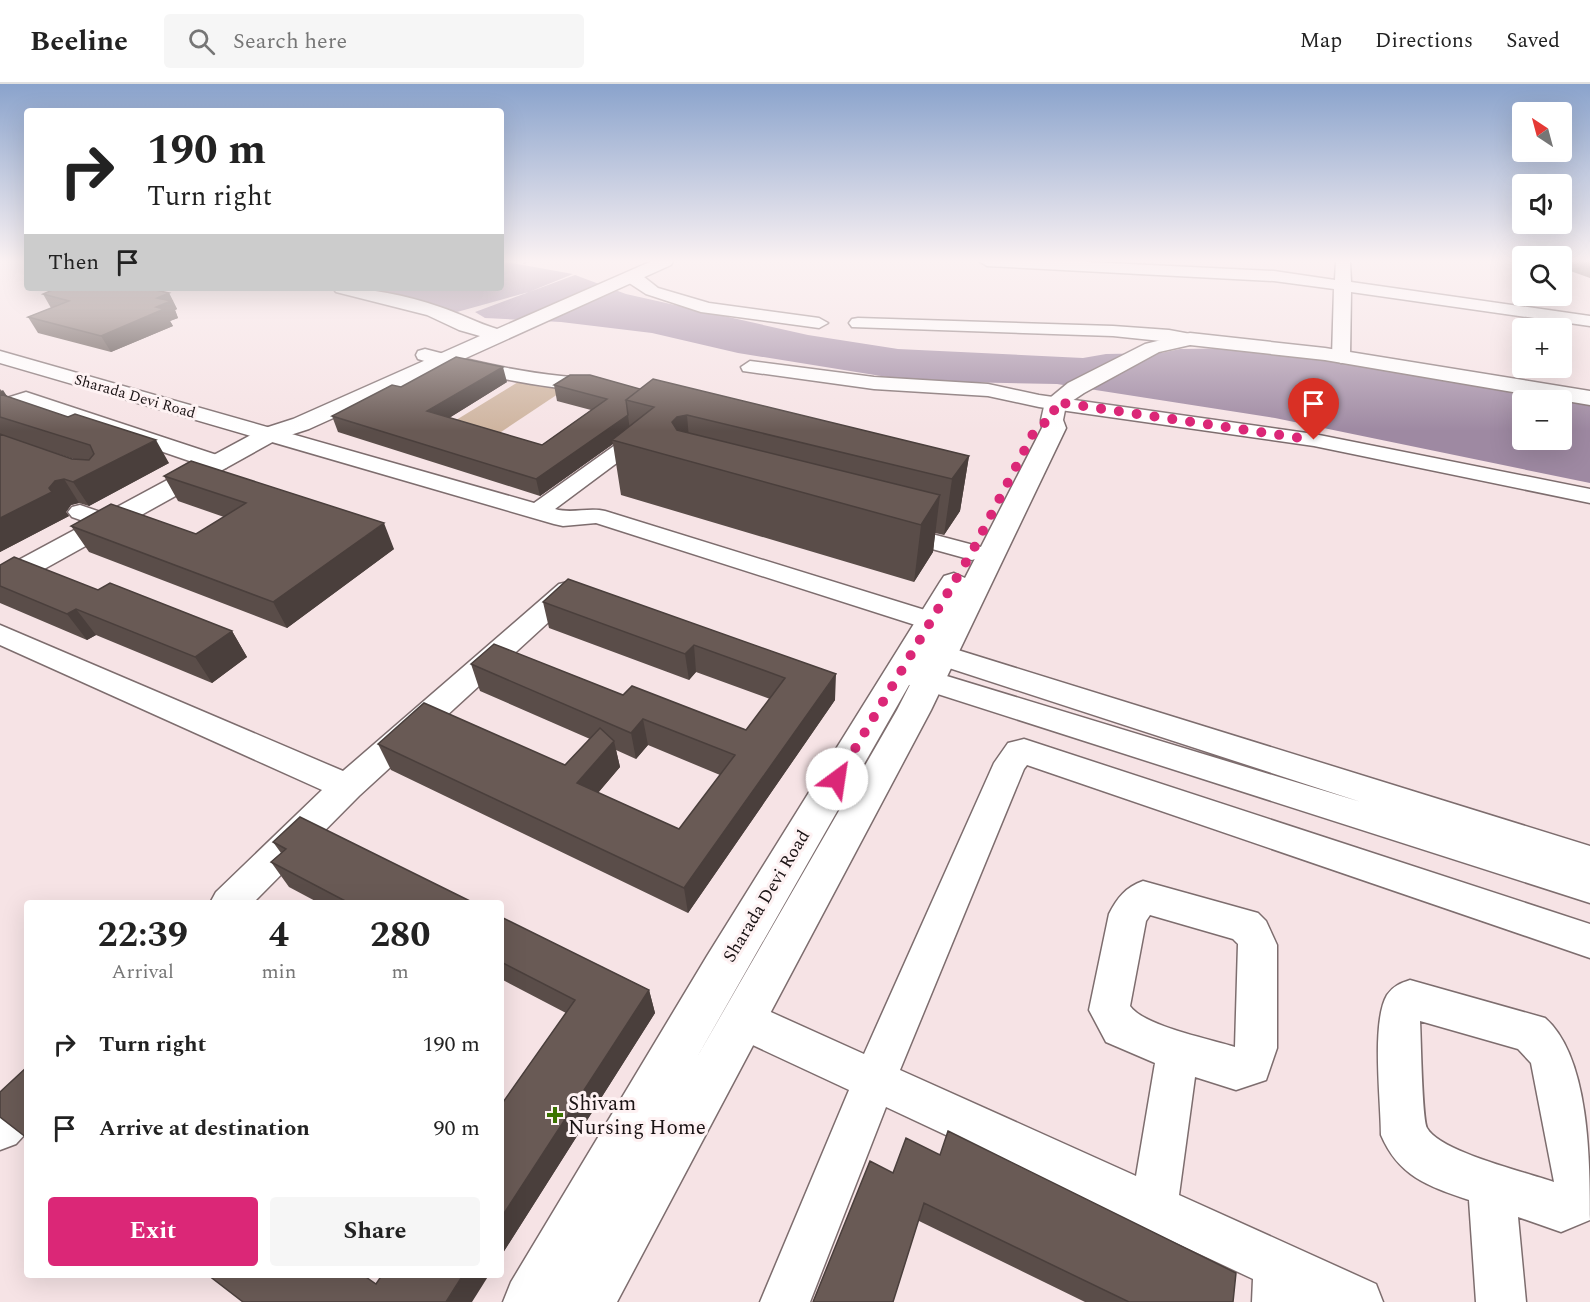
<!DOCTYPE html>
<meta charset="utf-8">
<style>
body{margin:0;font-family:Spectral,serif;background:#f6f6f6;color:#222;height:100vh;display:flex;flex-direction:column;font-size:22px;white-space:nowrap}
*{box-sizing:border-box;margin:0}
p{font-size:20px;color:#767676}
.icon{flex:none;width:33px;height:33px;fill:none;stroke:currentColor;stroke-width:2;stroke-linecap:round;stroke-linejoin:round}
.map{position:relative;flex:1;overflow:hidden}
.panel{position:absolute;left:24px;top:816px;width:480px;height:378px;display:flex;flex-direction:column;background:#fff;border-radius:6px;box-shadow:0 6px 24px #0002}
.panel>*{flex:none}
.guide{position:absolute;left:24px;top:24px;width:480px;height:183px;border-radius:6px;box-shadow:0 6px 24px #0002;background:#fff;color:#222;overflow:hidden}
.needle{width:39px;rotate:324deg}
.fabs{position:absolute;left:1512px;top:18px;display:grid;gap:12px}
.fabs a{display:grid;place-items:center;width:60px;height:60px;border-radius:6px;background:#fff;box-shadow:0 6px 24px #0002;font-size:30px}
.pin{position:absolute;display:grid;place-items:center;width:51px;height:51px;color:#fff;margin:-62px -26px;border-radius:50% 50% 50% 0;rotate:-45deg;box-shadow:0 0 6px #0007}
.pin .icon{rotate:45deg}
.me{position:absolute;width:66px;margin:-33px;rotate:31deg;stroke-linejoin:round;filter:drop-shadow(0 0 4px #0008)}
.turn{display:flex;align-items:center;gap:21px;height:126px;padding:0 24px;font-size:27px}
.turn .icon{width:78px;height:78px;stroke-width:2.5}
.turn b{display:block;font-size:42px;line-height:51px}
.then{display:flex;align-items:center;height:57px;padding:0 24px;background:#0003;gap:12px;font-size:22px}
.eta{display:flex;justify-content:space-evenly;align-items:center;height:102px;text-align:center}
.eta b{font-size:36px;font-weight:700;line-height:42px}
.primary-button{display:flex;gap:12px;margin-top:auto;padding:12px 24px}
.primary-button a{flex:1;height:69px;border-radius:6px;background:#db2777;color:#fff;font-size:24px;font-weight:700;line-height:69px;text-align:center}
.primary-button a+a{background:#f6f6f6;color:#222}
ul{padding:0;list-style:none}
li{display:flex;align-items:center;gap:18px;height:84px;padding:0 24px}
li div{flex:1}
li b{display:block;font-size:22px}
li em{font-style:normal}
header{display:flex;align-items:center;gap:36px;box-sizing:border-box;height:84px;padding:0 30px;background:#fff;border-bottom:2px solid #e0e0e0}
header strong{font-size:28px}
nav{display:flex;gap:33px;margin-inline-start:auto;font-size:21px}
.search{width:420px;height:54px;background:#f6f6f6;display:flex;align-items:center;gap:15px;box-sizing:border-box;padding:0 21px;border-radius:6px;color:#767676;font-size:22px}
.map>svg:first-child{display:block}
</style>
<header>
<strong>Beeline</strong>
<div class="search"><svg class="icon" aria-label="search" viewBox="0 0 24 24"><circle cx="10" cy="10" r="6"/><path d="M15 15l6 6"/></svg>Search here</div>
<nav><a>Map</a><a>Directions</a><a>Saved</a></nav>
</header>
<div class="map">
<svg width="1590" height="1218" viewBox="0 0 1590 1218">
<rect width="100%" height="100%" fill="#f6e3e5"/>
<path fill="#ceb49f" d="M523,295l41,11 -72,48 -44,-13z"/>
<path fill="#9e89a2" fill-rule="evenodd" d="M501,177l72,13 -44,18 -72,20 -93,-24h137z
M575,191l51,19 182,41 90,14 185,9 23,-4 55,-1 19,-4 68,-1 114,14 228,41v80l-315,-65 -218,-34 -145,-3 -174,-28 -86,-20 -91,-11 -76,-4 -10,-6zM1522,316h40v40h-40z"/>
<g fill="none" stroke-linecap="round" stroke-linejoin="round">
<path fill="#9e89a2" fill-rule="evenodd" d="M525,177h5l-5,3h-2v-2z"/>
<defs>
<path id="street" d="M979,177h89l206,10 61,9 1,-19h14l1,21 239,34v10l-239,-34 -1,65 -9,6 -9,-6 2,-68 -60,-8 -287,-15z
M628,188l16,5 14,11 51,15 110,15 9,5 -9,5 -118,-16 -55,-18 -26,-17z
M858,234l255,8 56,4 27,5 3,4 -9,5 -77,-8 -261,-9 -3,-4 3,-4z
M425,265c45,12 90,22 136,27 13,2 41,-2 49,9 -12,18 -167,-18 -192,-26l-2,-4 2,-4z
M0,267l534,152 105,-75h14l4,4 -4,4 -98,73c17,5 34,-2 50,2l336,104 4,6 -4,6 -10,3 -335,-107 -33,3 -9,-2 -554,-161z
M750,277l124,16 114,7 51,11 275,39 276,55v14l-276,-57 -275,-39 -51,-11 -114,-7 -131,-18 -2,-4z
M26,308l200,66 3,5 -3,5h-16l-184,-63 -26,7v-12z
M80,421l38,13 3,5 -3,5 -9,2 -37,-13 -4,-5 4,-5z
M894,440l87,23 4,5 -4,5 -9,3 -87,-24 -3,-5 3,-5z
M568,498l9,2 4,6 -4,6 -218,200 -106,107h-43l6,-11 106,-102 -322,-145v-20l343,146 216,-187z
M916,553l674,209v57l-696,-223 -5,-7 5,-7 10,-3 457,139 -455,-148 -4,-7 4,-7z
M1024,655l566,185v34l-563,-193 -3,4 -124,301 236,106 19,-113 -49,-21 -17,-32 20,-96c8,-16 17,-27 34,-33l115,32 8,8 11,24v103l-11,32 -30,10 -41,-13 -16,118 197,89 7,18h-131l1,-23 -367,-172 -76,195h-50l89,-212 -120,-56 -6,-14 6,-14 15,-6 120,54 130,-291 14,-20zM1150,831l83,24 5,5 -3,103c-25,-8 -91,-21 -105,-41l16,-85z
M1410,896l135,38c45,39 45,145 45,202l-29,12 -43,-15 8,85h-50l-7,-102c-41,-14 -70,-23 -88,-65 0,-34 -10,-113 6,-140 6,-9 14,-12 23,-15zM1420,937l98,28 13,14 23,119c-28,-10 -114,-30 -127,-54 -5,-10 -6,-90 -7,-107z
M27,995v53l-11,12 -16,6v-53l11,-12z"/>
<path id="secondary" d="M652,177h21l-2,4 -362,164 -31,10 -268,149 -10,3v-21l262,-141 31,-10 187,-83 -21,-6 -32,-15 -91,-23 -3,-4c36,0 73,7 107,19 19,6 37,16 57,22z
M1190,249l135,15 265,43v14l-265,-45 -135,-15 -31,7 -75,41 -18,12 -3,15 3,8 -135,282 -314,592h-114l8,-20 196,-326 233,-374 4,-6 10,-3 11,5 77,-150 -1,-8 4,-18 23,-19 77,-39zM917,587l-20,39 -201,349z"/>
</defs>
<use href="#street" stroke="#7d6d6e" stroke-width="3"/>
<use href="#secondary" stroke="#7d6d6e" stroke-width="3"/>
<use href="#street" fill="#fff" fill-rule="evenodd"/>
<use href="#secondary" fill="#fff" fill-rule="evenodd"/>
</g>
<path fill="#5a4d49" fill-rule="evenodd" d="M1562,177h28v17l-28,-10z
M169,209l8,16 -2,1 3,8 -8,3 3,5 -62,26 -73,-19 -10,-16 23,-9 -8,-14z
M507,298l-58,36 93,27 49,-35 -34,-9 -3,-16 86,4 329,67 -9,55 -16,24 -9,-2 -2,19 -19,30 -293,-87 -8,-51 -73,52 -202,-64 -6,-16 69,-29z
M0,305l8,8 161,66 -80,43 -10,-3 -8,2 -5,7 3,4 -69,36zM22,358l54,18 -4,-1z
M164,392l230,73 -107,79 -198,-76 -18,-26 125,8 28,-17 -46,-16z
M0,481l98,25 134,41 15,26 -35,26 -116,-48 -9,5 -87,-37z
M568,495l267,121 -147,213 -297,-143 -13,-26 187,21 25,-26 -110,-48 -9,-27 152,31 123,35 24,-31 -74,-27 -7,8 -140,-52 -6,-26zM648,661l72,30 -41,54 -81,-36 22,-26 -4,-17 20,9z
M273,758l201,61h-155l-30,-16 -18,-25 10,-9z
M501,833l148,73 6,23 -154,243v-151l65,-92 -65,-34z
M893,1089l340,129h-148l-166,-81z"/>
<path fill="#4a3f3c" d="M169,209l8,16 -2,1 3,8 -8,3 3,5 -62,26 -10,-16 55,-29 1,-9z
M503,283l4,15 -74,46 -6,-17z
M3,306l15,23 -18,-15v-6z
M628,331l2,17 -18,8 1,4 -73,52 -4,-17z
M687,331l4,47 -19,-40 5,-5z
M156,356l13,23 -80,43 -16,-24z
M969,372l-9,55 -16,24 8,-56z
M64,395l15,24 -8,2 -5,7 3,4 -69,36v-34l49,-30 6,-7z
M940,411l-7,57 -19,30 7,-57z
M384,439l10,26 -107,79 -14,-26z
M76,525l20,26 -9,5 -20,-26z
M232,547l15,26 -35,26 -17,-26z
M694,561l2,27 -7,8 -4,-26z
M836,590l-1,26 -147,213 -4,-25z
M643,635l5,26 -12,14 -5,-26z
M614,657l6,26 -36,42 -7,-26z
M649,906l6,23 -154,243v-38z
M463,1191h26l-17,27h-26z"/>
<path fill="#695a55" stroke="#4a3f3c" stroke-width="1.5" d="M57,204h90l22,5 -12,5 14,3 -15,6 8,2 -63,27 -73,-19 41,-16 -26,-7z
M456,273l47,10 -76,44 115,34 65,-46 -53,-14 16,-10h20l50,14 -14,11 2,15 -92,64 -204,-63 60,-31 9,2z
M653,295l316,77 -17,23 -265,-64 -10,2 -5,5 5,8 263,65 -19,30 -309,-85 42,-33 -28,-7z
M0,310l68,23 7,-3 81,26 -83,42 -9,-3 -9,2 -6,7 3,4 -52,26v-84l72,25 17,1 5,-6 -4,-9 -90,-28z
M191,377l193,62 -111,79 -202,-76 40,-22 85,30 50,-31 -82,-27z
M14,473l84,33 12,-7 122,48 -37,26 -119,-48 -9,5 -67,-28v-21z
M568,495l268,95 -152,214 -306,-144 46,-41 141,62 35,-37 14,13 -37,42 102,46 56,-74 -92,-36 -12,14 -160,-69 23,-20 129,51 9,-9 114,44 39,-52 -91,-33 -9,9 -142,-52z
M300,733l174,86h-125l-78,-41 15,-13 -13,-7z
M501,833l148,73 -148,228v-113l74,-105 -74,-38z
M27,983v71l-27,-21v-25z
M948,1047l288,142 -3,29h-104l-205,-99 -31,99h-80l57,-141 23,12 13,-35 34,17z
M208,1191h155l13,9 6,-9h81l-17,27h-203z"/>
<linearGradient id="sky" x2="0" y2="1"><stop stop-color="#8aa3cc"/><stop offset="0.51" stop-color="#fbf2f3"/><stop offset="1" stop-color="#fbf2f3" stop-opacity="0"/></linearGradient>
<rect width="1590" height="347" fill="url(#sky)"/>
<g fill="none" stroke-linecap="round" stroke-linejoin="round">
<path stroke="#db2777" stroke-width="10" stroke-dasharray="0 18" d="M837,695l135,-227 65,-126 15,-6 4,-18 258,38"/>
</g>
<path fill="#3a7300" stroke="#fef2f3" stroke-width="2" d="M552 1022h6v6h6v6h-6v6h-6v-6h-6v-6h6z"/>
<g text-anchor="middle" stroke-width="6" stroke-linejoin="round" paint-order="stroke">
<g font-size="15" fill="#1a1314" stroke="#fef2f3">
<text transform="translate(135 312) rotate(16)" y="5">Sharada Devi Road</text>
</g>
<g font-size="18" fill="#1a1314" stroke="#fef2f3">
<text transform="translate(766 812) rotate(-59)" y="6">Sharada Devi Road</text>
</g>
<g font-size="21" fill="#1a1314" stroke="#fef2f3" text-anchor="start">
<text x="568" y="1026">Shivam<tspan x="568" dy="24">Nursing Home</tspan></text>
</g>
</g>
</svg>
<div class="fabs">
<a><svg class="needle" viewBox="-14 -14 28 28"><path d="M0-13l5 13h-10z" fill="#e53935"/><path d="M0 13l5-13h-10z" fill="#767676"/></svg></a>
<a><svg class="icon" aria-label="sound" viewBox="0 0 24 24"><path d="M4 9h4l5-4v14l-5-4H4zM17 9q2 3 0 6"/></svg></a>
<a><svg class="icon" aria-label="search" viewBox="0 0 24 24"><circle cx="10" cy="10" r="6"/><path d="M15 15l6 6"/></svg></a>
<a>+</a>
<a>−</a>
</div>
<div class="pin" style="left:1314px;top:356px;background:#d93025"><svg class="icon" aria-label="arrive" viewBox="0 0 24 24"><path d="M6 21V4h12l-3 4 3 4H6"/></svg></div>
<svg class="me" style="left:837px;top:695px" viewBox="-20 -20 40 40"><circle r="19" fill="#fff"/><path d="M0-13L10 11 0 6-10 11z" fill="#db2777"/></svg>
<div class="guide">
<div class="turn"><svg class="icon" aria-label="right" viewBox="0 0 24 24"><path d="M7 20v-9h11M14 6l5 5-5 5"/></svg><div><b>190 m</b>Turn right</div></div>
<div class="then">Then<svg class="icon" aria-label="arrive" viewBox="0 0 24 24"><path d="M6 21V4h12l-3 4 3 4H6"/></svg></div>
</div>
<section class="panel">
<div class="eta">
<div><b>22:39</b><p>Arrival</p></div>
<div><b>4</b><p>min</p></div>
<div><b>280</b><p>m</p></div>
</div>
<ul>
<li><svg class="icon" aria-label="right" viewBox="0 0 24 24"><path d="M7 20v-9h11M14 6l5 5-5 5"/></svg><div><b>Turn right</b></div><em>190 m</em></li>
<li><svg class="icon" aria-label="arrive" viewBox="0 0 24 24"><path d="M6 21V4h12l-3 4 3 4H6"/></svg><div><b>Arrive at destination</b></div><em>90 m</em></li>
</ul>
<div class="primary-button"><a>Exit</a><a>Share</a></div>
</section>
</div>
